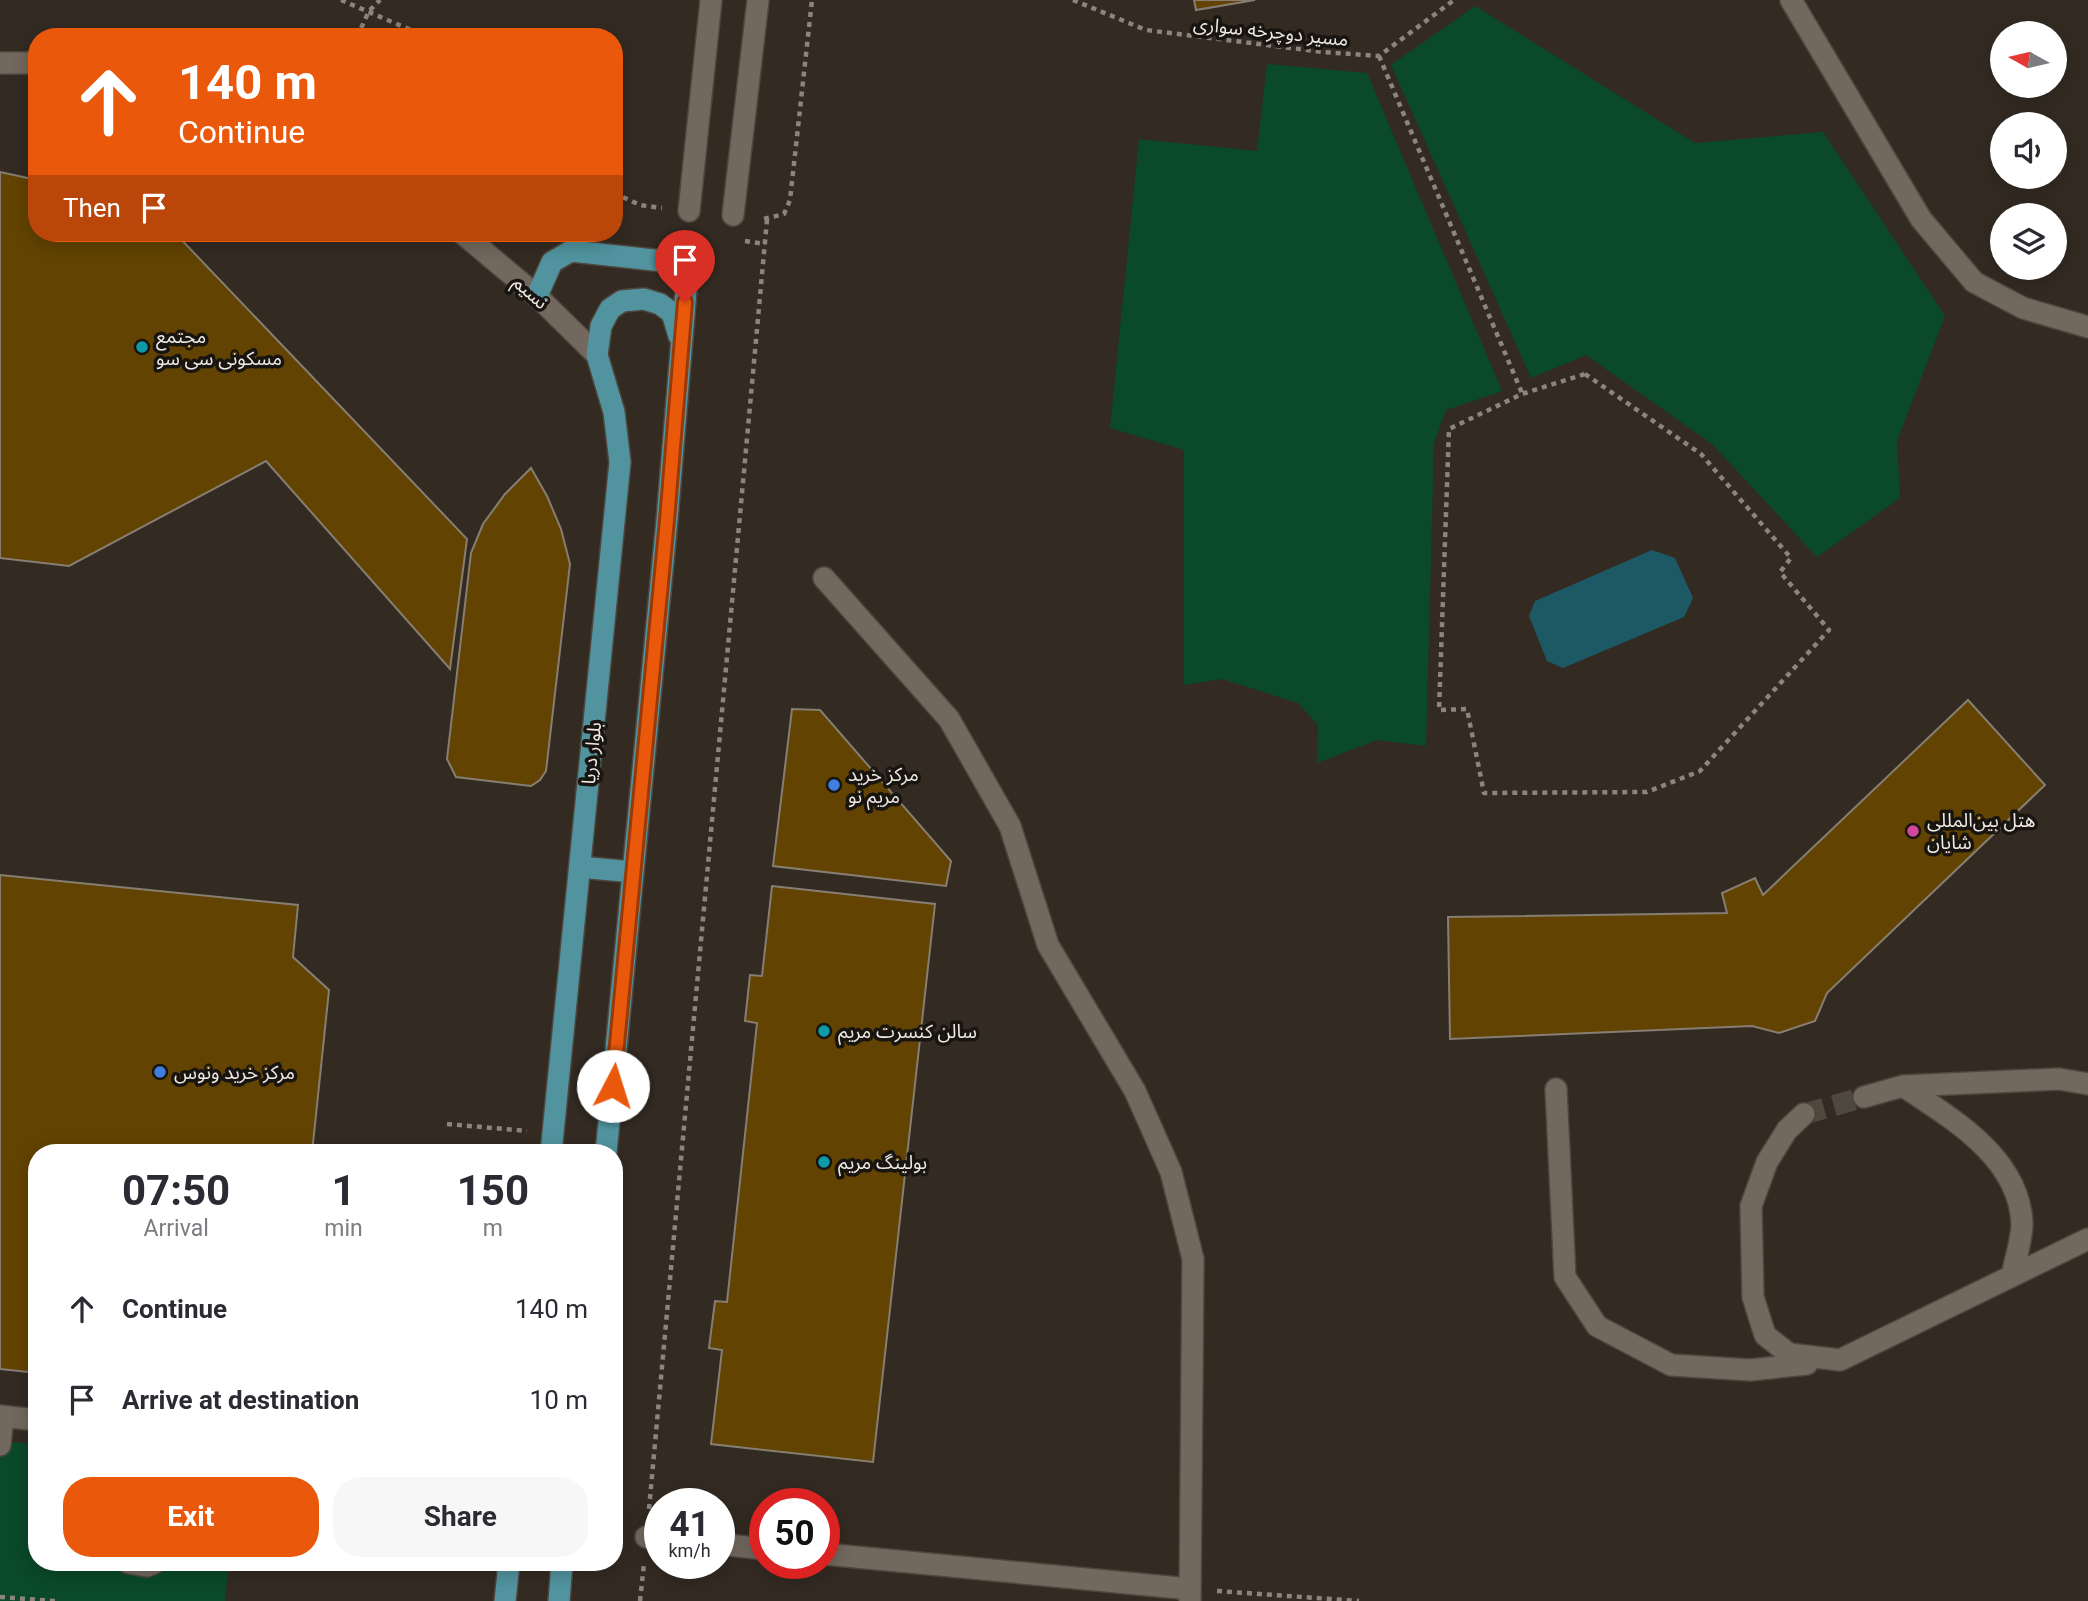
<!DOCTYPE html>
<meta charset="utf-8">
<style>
body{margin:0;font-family:Roboto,"Noto Sans Arabic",sans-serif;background:#f7f7f7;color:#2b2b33;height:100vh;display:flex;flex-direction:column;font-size:26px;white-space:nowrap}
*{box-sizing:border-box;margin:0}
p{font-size:23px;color:#7c7c81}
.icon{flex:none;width:38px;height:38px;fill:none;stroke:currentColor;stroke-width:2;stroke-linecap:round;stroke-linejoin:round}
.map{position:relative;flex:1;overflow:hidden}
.panel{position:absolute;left:28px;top:1144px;width:595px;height:427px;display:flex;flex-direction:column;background:#fff;border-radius:28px;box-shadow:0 4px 18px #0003}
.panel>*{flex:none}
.top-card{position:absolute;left:28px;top:28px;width:595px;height:214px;border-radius:28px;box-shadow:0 4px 18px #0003;background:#ea580c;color:#fff;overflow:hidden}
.needle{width:46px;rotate:278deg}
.tools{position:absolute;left:1990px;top:21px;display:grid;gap:14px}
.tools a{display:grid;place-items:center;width:77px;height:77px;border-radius:50%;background:#fff;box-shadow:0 4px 18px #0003;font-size:35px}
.speed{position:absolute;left:644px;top:1488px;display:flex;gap:14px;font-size:35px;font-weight:700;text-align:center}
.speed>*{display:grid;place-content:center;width:91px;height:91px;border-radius:50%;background:#fff;box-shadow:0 4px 18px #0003;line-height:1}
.speed small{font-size:18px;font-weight:400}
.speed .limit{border:10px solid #d22;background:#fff;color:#111}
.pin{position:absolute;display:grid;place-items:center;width:60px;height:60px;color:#fff;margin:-72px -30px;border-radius:50% 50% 50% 0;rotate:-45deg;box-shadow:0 0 7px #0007}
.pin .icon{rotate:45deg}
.me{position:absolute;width:77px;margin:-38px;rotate:5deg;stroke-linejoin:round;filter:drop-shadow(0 0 5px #0008)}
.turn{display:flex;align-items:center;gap:24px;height:147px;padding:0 35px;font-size:32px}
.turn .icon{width:91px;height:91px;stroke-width:2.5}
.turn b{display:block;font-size:49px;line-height:60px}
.then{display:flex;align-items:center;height:66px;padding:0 35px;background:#0003;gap:14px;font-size:26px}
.eta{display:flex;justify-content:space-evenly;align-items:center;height:119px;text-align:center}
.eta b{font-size:42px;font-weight:700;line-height:49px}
.button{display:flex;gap:14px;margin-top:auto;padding:14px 35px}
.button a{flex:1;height:80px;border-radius:28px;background:#ea580c;color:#fff;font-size:28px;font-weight:700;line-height:80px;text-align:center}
.button a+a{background:#f7f7f7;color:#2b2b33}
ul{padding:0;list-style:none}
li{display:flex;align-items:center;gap:21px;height:91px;padding:0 35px}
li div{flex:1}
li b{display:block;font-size:26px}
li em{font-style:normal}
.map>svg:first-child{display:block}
</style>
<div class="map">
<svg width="2088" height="1601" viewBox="0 0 2088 1601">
<rect width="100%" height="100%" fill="#332b22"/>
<path fill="#0a4929" d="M1475,6l220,137 128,-11 122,184 -48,125 3,57 -83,59 -105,-113 -126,-89 -55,23 -140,-313z
M1267,64l100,9 135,318 -56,19 -12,33 -8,303 -49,-6 -60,23 1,-38 -20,-22 -76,-24 -38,6v-235l-74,-22 29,-289 118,12z
M0,1441l37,3v119h192l-4,38h-225z"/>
<path fill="#1d5865" d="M1652,550l23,8 18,40 -9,19 -121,51 -16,-7 -18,-45 6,-15z"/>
<path fill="#624302" stroke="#867e72" stroke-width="2" d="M1194,0h61l-59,10z
M0,172l37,8v53h138l292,306 -17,130 -184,-208 -197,105 -69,-8z
M531,468l16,28 14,33 9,35 -24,207 -6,9 -9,6 -75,-9 -9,-18 24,-206 12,-29 22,-30z
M1968,700l77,85 -218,208 -12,28 -36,12 -27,-7 -302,13 -2,-122 279,-4 -5,-20 33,-15 8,17z
M792,709l28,1 131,151 -5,25 -173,-20z
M0,875l298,30 -5,52 36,33 -17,163h-275v220l-37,-4z
M772,886l163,18 -62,558 -162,-18 11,-94 -13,-2 6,-47 12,1 30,-279 -12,-2 5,-46 12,1z"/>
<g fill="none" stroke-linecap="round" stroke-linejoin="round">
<path stroke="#4f483f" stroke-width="21" stroke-dasharray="21 10" stroke-linecap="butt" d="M1804,1114l60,-17"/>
<defs>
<path id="minor" d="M1791,0l130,219 53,63 49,26 65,19
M0,63h37
M689,211l22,-211
M733,215l25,-215
M462,233l75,63 60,59
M824,578l125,141 61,107 38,119 87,146 36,81 22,87 -3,342
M1903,1086l156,-7 29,5
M1556,1089l9,188 32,49 74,39 79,5 57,-6
M1804,1114l-17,16 -20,32 -16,44 2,91 12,38 24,19 51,6 172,-84c3,-16 10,-36 10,-53 -3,-66 -71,-105 -119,-137l-39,11
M2012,1276l76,-37
M0,1416l37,4
M0,1445l3,-28
M646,1537l14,2
M719,1544l46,5
M824,1554l366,35
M129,1563l18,3 7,-3"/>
<path id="major" d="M537,296l15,-34 19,-11 92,10 17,7 7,10 -20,242 -61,633
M580,867l53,5
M551,1153l69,-691 -6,-50 -17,-57 4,-29 9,-17 12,-8 22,-2 16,5 12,9 7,23
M505,1601l4,-38
M559,1601l3,-38"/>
</defs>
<use href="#minor" stroke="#4e463f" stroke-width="24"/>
<use href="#major" stroke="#4e463f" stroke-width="24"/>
<path stroke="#8c857e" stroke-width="4.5" stroke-dasharray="5 5" stroke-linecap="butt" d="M341,0l86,37
M1073,0l73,30 177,22 56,4 75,-56
M357,37l12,-26 11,-11
M1379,56l143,337
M614,193l26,12 22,3
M764,219l20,-5 6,-14 22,-200
M745,241l20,3
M1585,374l116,80 90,104 -11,14 49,58 -129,141 -53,21 -163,1 -17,-84 -28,1 10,-281 73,-35z
M447,1124l80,7
M649,1509l118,-1289
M1217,1591l142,10
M0,1597l55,4
M640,1601l4,-37"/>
<use href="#minor" stroke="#72685e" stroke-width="21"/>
<use href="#major" stroke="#51949f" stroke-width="21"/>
</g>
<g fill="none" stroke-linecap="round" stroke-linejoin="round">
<defs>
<path id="route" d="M613,1086l54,-566 18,-218"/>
</defs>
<use href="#route" stroke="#983908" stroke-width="18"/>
<use href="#route" stroke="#ea580c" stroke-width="12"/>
</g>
<g fill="#0f9aa8" stroke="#181410" stroke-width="2.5">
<circle cx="142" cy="347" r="7"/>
<circle cx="824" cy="1031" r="7"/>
<circle cx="824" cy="1162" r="7"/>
</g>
<g fill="#3f7fe0" stroke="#181410" stroke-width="2.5">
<circle cx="834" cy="785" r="7"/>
<circle cx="160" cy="1072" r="7"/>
</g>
<circle fill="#d1479c" stroke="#181410" stroke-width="2.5" cx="1913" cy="831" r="7"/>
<g text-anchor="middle" stroke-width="7" stroke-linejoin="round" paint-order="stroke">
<g font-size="19" fill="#eee9e3" stroke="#181410">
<text transform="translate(1271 31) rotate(6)" y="7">مسیر دوچرخه سواری</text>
<text transform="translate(531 292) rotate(42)" y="7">نسیم</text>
<text transform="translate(591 753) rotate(-84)" y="7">بلوار دریا</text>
</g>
<g font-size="19" fill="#eee9e3" stroke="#181410" text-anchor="start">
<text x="156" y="343">مجتمع<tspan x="156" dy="22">مسکونی سی سو</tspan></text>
<text x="848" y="781">مرکز خرید<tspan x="848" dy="22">مریم نو</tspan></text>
<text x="1927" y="827">هتل بین‌المللی<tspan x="1927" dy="22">شایان</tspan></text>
<text x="838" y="1038">سالن کنسرت مریم</text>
<text x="174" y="1079">مرکز خرید ونوس</text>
<text x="838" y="1169">بولینگ مریم</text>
</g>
</g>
</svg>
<div class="tools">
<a><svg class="needle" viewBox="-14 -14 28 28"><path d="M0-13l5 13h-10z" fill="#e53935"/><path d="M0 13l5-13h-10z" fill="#7c7c81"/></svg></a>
<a><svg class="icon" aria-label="sound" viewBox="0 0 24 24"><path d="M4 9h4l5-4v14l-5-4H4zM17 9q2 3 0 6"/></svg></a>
<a><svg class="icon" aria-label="layers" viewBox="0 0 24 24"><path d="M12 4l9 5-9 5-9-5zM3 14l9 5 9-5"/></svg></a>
</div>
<div class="speed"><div>41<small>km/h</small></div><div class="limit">50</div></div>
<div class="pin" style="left:685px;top:302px;background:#d93025"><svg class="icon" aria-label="arrive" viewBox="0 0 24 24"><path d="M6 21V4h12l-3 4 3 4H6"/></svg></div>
<svg class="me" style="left:613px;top:1086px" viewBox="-20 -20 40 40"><circle r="19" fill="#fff"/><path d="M0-13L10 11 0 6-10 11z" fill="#ea580c"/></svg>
<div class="top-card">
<div class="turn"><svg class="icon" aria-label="ahead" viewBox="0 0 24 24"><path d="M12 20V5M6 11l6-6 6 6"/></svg><div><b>140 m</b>Continue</div></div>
<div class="then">Then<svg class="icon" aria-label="arrive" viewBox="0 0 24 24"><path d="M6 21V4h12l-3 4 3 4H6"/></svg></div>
</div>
<section class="panel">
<div class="eta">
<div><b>07:50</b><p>Arrival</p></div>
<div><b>1</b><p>min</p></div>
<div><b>150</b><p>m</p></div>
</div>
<ul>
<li><svg class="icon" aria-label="ahead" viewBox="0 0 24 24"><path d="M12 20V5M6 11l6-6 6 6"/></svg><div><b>Continue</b></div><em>140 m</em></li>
<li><svg class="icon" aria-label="arrive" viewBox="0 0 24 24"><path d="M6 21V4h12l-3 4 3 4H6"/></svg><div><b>Arrive at destination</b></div><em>10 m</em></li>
</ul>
<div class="button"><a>Exit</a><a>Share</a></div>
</section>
</div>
